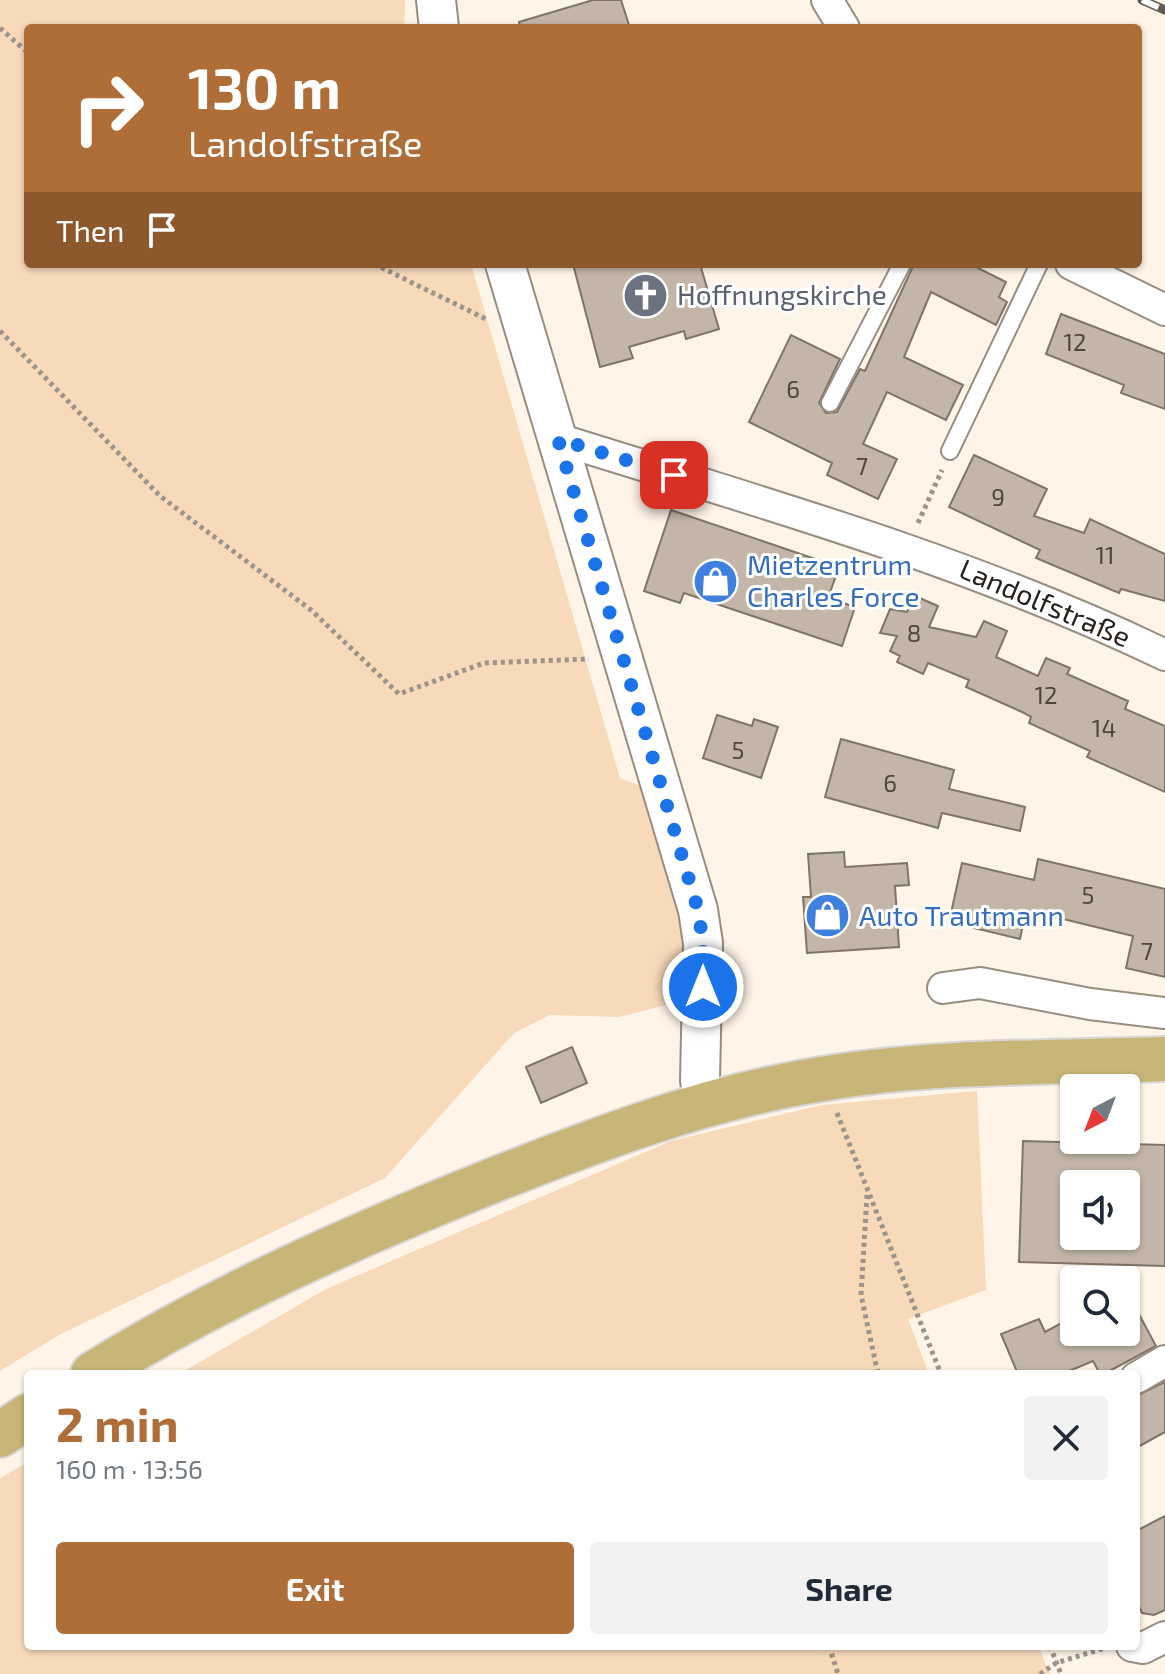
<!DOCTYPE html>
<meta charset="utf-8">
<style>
body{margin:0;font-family:"Exo 2",sans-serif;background:#f2f2f3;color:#1f2937;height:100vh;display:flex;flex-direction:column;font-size:30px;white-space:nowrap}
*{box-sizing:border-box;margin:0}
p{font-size:26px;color:#747a83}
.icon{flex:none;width:44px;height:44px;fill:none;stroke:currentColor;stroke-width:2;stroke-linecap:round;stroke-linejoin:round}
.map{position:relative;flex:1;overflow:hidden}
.details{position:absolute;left:24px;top:1370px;width:1116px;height:280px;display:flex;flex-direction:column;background:#fff;border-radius:8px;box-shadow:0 2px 6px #0004}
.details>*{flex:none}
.top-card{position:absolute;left:24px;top:24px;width:1118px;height:244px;border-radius:8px;box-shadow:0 2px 6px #0004;background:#af6e38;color:#fff;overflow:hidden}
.needle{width:52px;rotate:222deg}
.buttons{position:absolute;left:1060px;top:1074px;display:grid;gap:16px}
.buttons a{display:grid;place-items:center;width:80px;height:80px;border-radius:8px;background:#fff;box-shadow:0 2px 6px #0004;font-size:40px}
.pin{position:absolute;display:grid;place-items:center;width:68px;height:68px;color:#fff;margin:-34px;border-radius:16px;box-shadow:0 4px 12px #0006}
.me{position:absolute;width:88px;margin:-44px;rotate:0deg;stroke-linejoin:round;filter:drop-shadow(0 0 6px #0008)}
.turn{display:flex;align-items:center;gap:28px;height:168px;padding:0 32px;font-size:36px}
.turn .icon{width:104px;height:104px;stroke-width:2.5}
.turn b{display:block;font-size:56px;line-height:68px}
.then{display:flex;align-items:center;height:76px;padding:0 32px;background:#0003;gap:16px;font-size:30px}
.round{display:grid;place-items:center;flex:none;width:84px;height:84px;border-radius:8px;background:#f2f2f3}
.summary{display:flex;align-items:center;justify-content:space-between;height:136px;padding:0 32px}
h1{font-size:48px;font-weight:700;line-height:60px;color:#af6e38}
.button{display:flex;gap:16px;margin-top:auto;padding:16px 32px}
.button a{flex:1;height:92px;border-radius:8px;background:#af6e38;color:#fff;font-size:32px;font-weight:700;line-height:92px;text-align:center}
.button a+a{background:#f2f2f3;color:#1f2937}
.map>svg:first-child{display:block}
</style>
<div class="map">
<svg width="1165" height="1674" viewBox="0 0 1165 1674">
<rect width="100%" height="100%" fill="#fff4e8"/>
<path fill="#f8dabb" d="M0,0h405l-1,28h-376v236h443l149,514 24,9c22,74 43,134 41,213l-66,17 -69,-2 -36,18 -129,145 -326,157 -59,36z
M977,1091l9,199 -78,29 21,55h-750l147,-85 345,-148 151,-36z
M28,1462v184h1010l12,28h-1050v-196z"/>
<path fill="#c3b6a8" stroke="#807468" stroke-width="2" fill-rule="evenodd" d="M593,0h28l9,28h-110l-1,-6z
M573,264h127l19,65 -33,10 -2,-8 -55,16 4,11 -33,9z
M914,264h56l36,18 -7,15 8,5 -11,23 -65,-33 -27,65 59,28 -17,35 -59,-28 -24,52 34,15 -19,40 -51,-24 5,-12 -83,-41 42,-87 49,24 -21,44 7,10 11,-1 23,-43 5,2z
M1061,314l104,40v55l-44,-16 3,-8 -78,-31z
M974,455l73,34 -13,27 50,17 6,-14 75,35v47l-44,-12 -2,4 -83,-35 4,-8 -91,-43z
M671,510l168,57 -11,31 27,9 -13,39 -158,-53 -4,10 -36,-12z
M915,596l23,10 -9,21 47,10 8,-16 23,10 -11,26 42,19 8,-18 24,10 -3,6 61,27 -3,8 40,17v66l-78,-35 3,-6 -61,-28 2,-6 -9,-5 -56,-25 3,-7 -41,-17 -5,11 -26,-12 3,-6 -10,-5 7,-15 -17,-3 10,-24 17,3z
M717,715l35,11 2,-7 24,8 -17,51 -58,-20z
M841,739l113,31 -5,19 76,18 -5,24 -78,-18 -4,15 -113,-31z
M844,852l1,15 62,-4 2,22 -14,1 4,61 -92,6 -4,-56h8l-3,-43z
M1038,859l127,30v88l-39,-9 7,-32 -107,-26 -6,29 -71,-17 13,-59 72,17z
M572,1047l15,36 -46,20 -15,-36z
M1023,1141l142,4v121l-146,-4zM1074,1184h52v52h-52z
M1126,1290l30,56 -52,28h-4l-7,-13 -31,13h-44l-17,-40 38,-15 6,13 22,-12 7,12h52z
M1165,1382v50l-29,16v-52z
M1165,1516v94l-11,5 -12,-2 -6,-13v-69z"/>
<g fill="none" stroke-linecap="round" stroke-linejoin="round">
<defs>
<path id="service" d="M830,403l72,-139
M950,451l89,-187"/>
<path id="minor" d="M827,0l17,28
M1071,264l94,46
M558,439c205,64 412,122 607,216
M943,988l37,-5 110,21 75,9
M1136,1378l29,-17
M1132,1646l11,2 22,-11"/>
<path id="tertiary" d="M436,0l3,28
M505,264l193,646 5,33 -3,137 3,23"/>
<path id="primary" d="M93,1374c126,-78 259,-137 396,-192 111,-44 220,-86 339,-104 112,-18 224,-15 337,-19
M0,1435l28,-19"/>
</defs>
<use href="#service" stroke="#998d80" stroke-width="20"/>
<use href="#minor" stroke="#998d80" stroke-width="34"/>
<use href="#tertiary" stroke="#998d80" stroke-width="42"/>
<use href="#primary" stroke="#d8d7d6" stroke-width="48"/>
<path stroke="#9c948b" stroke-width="5" stroke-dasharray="4 4" stroke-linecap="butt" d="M0,28l28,25
M374,264l114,56
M0,331l160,165 151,114 88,84 85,-31 105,-4
M918,523l24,-53
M837,1113l104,261
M867,1195l-6,100 17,79
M829,1646l9,28
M1050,1646l11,28
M1040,1674l16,-11 49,-15"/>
<use href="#service" stroke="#fff" stroke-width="16"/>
<use href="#minor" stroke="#fff" stroke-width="30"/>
<use href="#tertiary" stroke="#fff" stroke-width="38"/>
<use href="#primary" stroke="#c7b677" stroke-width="44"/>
<defs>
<path id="rail" d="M1142,0l23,10"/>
</defs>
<use href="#rail" stroke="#625b54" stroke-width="9"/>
<use href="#rail" stroke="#fff" stroke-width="6" stroke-dasharray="18" stroke-linecap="butt"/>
</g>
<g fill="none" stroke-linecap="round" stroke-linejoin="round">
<path stroke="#1a73e8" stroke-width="14" stroke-dasharray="0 25.2" d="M674,475l-116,-36 140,471 5,33v44"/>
</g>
<defs>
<symbol id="church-disc" viewBox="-11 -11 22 22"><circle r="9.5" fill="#6b7280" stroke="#fff"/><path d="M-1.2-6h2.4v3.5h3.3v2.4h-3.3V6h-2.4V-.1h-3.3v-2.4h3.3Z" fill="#fff"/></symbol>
<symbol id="shop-disc" viewBox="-11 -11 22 22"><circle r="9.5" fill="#3f7fe0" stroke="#fff"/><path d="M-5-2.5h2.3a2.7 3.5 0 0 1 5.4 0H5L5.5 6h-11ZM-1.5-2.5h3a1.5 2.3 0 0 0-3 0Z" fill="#fff"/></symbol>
</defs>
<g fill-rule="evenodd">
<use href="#church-disc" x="620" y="270" width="51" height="51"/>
<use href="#shop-disc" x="690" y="556" width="51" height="51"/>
<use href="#shop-disc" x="802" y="890" width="51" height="51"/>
</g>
<g text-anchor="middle" stroke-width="6" stroke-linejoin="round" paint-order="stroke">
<g font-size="24" fill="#4c463e">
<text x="1075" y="351">12</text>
<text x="793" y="398">6</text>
<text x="862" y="475">7</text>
<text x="998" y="506">9</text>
<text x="1105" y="564">11</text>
<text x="914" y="642">8</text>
<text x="1046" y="704">12</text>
<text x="1104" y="737">14</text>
<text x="738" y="759">5</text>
<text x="890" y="792">6</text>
<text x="1088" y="904">5</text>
<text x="1147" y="960">7</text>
</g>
<g font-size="28" fill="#5b616d" stroke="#fff" text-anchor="start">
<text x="677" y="305">Hoffnungskirche</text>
</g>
<g font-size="28" fill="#366cbe" stroke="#fff" text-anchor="start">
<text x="747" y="575">Mietzentrum<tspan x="747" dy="32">Charles Force</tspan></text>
<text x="859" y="926">Auto Trautmann</text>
</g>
<g font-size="28" fill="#25201b" stroke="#fff">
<text transform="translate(1045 603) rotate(23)" y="10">Landolfstraße</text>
</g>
</g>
</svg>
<div class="buttons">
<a><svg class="needle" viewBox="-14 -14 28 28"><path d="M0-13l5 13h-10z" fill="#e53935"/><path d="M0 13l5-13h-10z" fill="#747a83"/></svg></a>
<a><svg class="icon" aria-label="sound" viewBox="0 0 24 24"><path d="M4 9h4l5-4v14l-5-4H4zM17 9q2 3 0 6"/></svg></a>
<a><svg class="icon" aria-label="search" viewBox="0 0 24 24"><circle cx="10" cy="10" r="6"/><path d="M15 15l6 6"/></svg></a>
</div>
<div class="pin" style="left:674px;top:475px;background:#d93025"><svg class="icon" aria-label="arrive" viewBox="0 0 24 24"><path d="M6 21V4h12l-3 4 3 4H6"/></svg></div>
<svg class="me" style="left:703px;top:987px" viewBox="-20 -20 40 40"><circle r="17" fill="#1a73e8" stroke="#fff" stroke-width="3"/><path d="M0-11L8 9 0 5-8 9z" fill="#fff"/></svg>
<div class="top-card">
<div class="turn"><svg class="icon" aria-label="right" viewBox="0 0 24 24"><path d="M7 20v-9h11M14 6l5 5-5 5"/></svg><div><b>130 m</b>Landolfstraße</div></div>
<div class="then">Then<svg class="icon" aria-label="arrive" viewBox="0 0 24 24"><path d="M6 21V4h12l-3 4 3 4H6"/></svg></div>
</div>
<section class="details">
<div class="summary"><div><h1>2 min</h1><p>160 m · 13:56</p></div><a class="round"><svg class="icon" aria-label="close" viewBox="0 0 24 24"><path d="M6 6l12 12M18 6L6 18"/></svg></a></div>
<div class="button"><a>Exit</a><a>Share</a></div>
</section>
</div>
